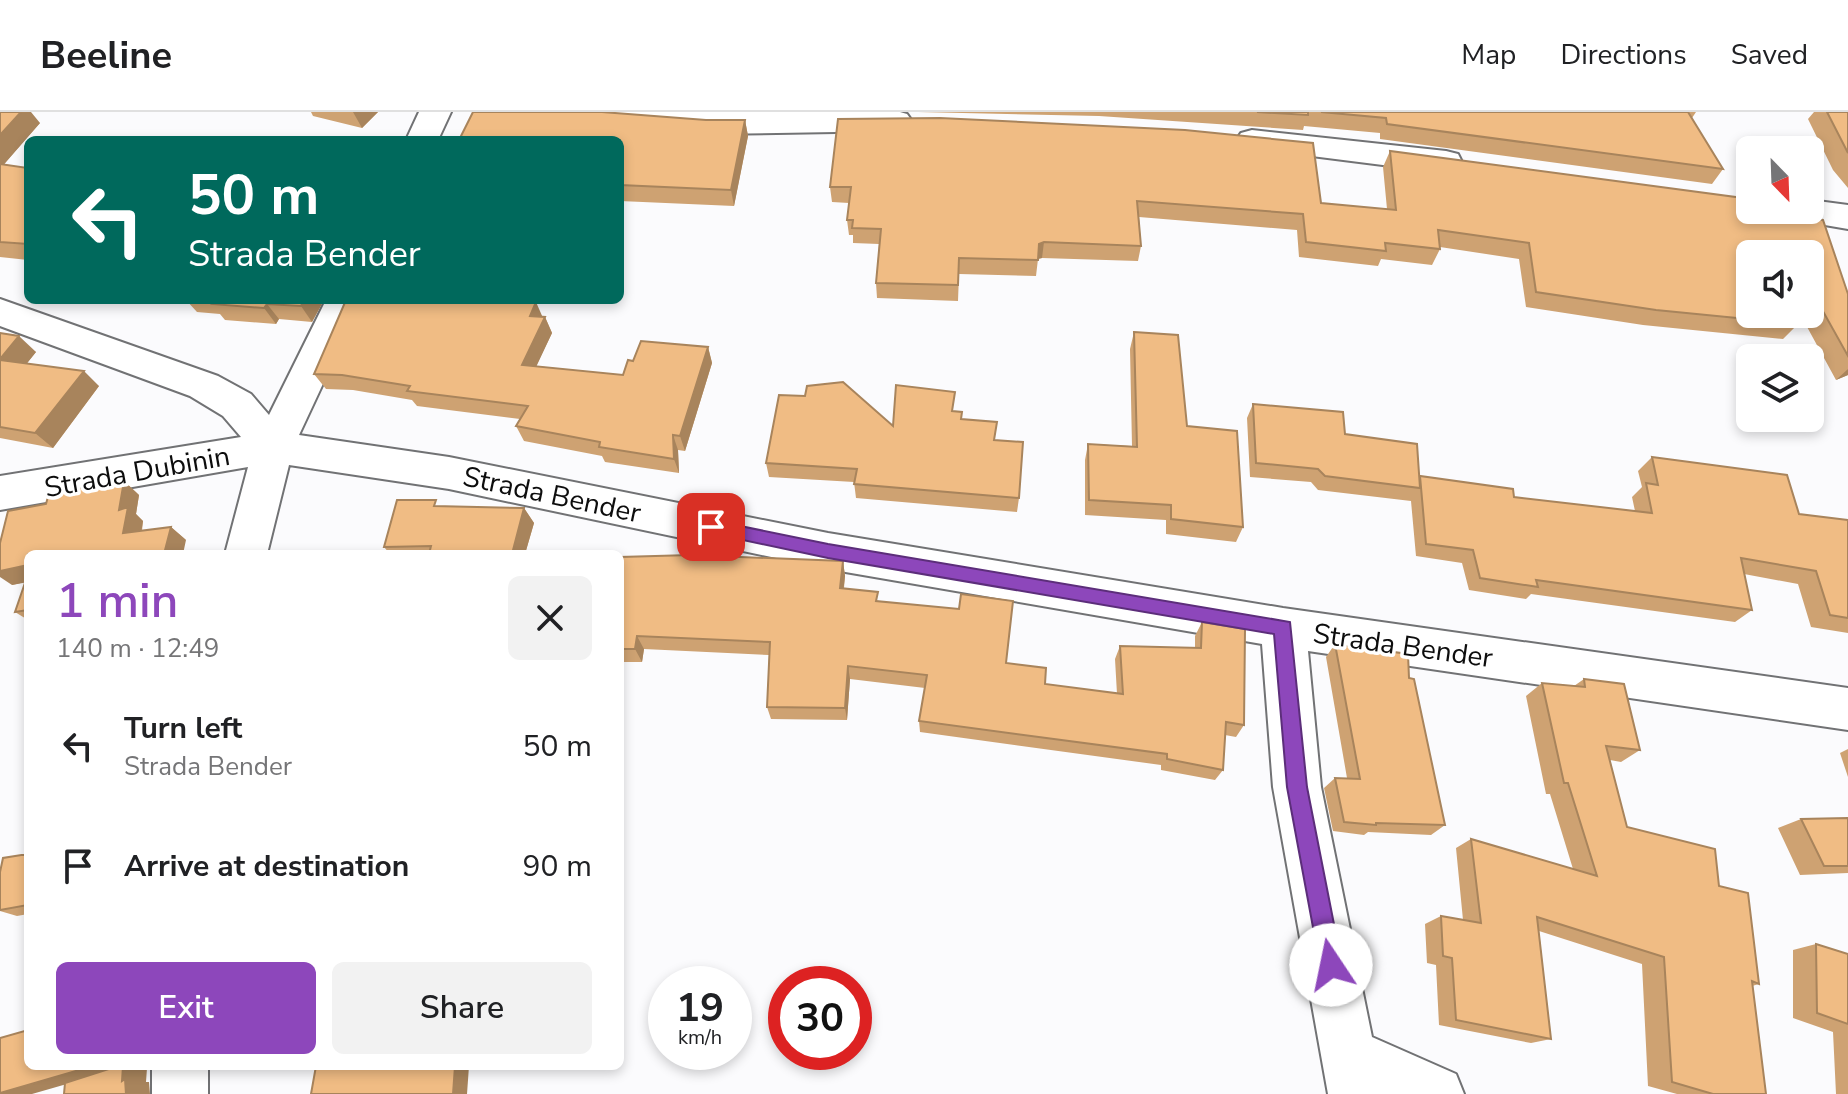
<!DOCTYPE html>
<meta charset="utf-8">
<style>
body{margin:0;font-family:"Nunito Sans",sans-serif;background:#f2f2f2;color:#202124;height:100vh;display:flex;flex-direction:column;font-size:30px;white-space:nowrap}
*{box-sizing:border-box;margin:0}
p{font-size:26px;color:#757577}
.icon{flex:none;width:44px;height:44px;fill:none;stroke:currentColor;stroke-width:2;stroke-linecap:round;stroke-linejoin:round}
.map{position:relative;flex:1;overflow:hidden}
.drawer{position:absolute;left:24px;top:438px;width:600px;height:520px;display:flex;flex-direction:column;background:#fff;border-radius:12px;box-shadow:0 4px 12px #0003}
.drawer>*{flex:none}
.guide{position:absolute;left:24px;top:24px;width:600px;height:168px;border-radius:12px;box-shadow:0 4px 12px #0003;background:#00695c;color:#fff;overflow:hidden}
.needle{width:52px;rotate:157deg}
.controls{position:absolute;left:1736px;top:24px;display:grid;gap:16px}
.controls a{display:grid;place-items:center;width:88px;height:88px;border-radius:12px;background:#fff;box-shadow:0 4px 12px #0003;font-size:40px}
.speed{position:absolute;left:648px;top:854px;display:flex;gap:16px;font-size:40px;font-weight:700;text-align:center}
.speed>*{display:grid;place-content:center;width:104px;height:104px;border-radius:50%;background:#fff;box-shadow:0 4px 12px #0003;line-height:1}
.speed small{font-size:20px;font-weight:400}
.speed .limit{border:12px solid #d22;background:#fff;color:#111}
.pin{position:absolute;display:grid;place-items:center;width:68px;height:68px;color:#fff;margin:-34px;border-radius:16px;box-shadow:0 4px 12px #0006}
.me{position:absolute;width:88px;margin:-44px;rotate:349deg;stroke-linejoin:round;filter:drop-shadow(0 0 6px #0008)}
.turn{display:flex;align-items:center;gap:28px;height:168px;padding:0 32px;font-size:36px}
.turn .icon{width:104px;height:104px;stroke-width:2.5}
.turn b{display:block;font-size:56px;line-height:68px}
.round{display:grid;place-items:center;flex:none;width:84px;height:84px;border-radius:12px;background:#f2f2f2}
.head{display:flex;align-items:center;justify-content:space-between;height:136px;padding:0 32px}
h1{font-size:48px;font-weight:600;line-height:60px;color:#8d47bb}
.button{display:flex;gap:16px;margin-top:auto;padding:16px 32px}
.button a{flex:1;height:92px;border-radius:12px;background:#8d47bb;color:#fff;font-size:32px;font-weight:600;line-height:92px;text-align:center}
.button a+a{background:#f2f2f2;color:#202124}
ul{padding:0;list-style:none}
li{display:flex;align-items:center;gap:24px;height:120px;padding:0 32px}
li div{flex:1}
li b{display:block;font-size:30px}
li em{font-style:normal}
header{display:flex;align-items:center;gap:48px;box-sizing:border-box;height:112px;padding:0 40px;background:#fff;border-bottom:2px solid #e0e0e0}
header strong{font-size:38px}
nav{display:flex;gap:44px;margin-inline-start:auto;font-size:28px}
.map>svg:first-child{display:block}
</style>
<header>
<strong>Beeline</strong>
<nav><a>Map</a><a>Directions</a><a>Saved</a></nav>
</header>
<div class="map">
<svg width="1848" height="982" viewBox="0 0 1848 982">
<rect width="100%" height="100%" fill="#fbfbfd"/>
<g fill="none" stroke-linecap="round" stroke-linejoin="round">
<defs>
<path id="minor" d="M419,0h32l-13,28h-32z
M547,0h353l7,2 5,7 -5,7 -11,3 -186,3 -147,-12 -11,-3z
M1252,18l194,21 12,3 4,8 -4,8 -12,3 -205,-26 -5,-7 5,-7z
M1810,88l38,5v24l-64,-11 -5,-8h31z
M0,187l218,77 33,18 18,21 57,-115h36l-63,135 150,22 379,76 455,75 565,80v42l-540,-79 13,136 51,250 84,37 8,20h-136l-55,-307 -11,-143 -434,-75 -379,-80 -160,-24 -22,89h-42l23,-87 -248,43v-34l241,-39 -18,-21 -33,-20 -190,-70z
M152,954h56v28h-56z"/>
</defs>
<use href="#minor" stroke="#717274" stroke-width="4"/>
<use href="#minor" fill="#fff" fill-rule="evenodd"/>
</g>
<path fill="#cea272" d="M0,0l40,11 -37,42 25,3v92l-28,-3z
M311,0h67l-16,16 -49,-12z
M918,0h778l-4,6 31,51 -11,15 -332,-45v-6l-76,-7 -1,4 -204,-14z
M1814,0h34v76l-15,-18 -25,-51z
M940,6l245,12 128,13 8,60 66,6 -4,-42 7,-16 353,47 7,12 73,10 25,74v81l-12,5 -36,-66h10v-60h-60v60h45l3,10 -15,15 -140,-14 -117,-18 -7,-48 -79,-12v2l-8,16 -51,-6 -3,7 -79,-9 -2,-27 -158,-13 2,29 -3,15 -96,-3 -4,1 -2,17 -77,-2 -1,27 -81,-3 -1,-15 3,-39 -26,-1v-8h-4l-2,-15 2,-17 -17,-1 -2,-15 8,-68z
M706,8h39l3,16 -14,70 -114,-5v-61z
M186,188h138l-12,22 -33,-3 -3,5 -51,-4 -5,-6 -23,-2z
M543,205h2l7,16 -16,33 87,9 10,-14 75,-14 4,16 -27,88 -7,-1 1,23 -74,-11 -3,-6 -78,-15 -8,-15 4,-7 -103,-13 -5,-6 -59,-10 -27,-1 -12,-15z
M1134,220l109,195 -7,15 -70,-8v-14l-81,-5v-55l3,-16 44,2 -2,-97z
M0,221l36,19 -10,12 73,22 -46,62 -53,-10z
M1253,292l92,30 74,42 95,21 121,14 -3,-14 10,-10 -4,-16 14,-14 147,57 49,6v113l-37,-6 -13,-43 -54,-10 8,36 -17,12 -204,-28 -5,5 -57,-9 -7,-27 -46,-7 -5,-55 -93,-11 -7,-8 -61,-5 -3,-59z
M953,299l8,8 34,21 24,58 -2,14 -161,-14 -2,-16 -85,-5 -3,-14 127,-37z
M124,369l15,14 -3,19 7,7 -1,10 29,-4 15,13 -158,14v66l-13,-8 10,-30 -13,3 34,-81z
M440,394l84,2 10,15 -9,31h-135l-6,-7z
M620,445l223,4 2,15 -1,12 35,13 127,62 39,21 72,10 -2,-35 5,-13 75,2v-12l7,-14 42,103 -8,12 -11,-2 -2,35 -8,10 -54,-10v-5l-241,-33 -1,-11 6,-33 -75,-9 -3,41 -76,-1 -4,-12 2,-52 -125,-6 -2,13h-22z
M1335,532l74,34 36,147 -14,10 -63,-3 -4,3 -31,-4 -9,-43 11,-10h12l-21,-121z
M1584,567l56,71 -19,12 -11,-2 17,67 92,59 40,98 -7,2 14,108h-89l-29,-8 -6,-122 -103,-33 12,108 -20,4 -92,-18 -3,-60 -9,-2 -2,-39 16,-8 22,4 -7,-72 15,-9 102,30 -23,-75h-4l-20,-98 16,-13 32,3z
M1848,637v28l-8,-24z
M1848,706v55l-48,2 -22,-47 23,-9z
M28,741v61l-11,2 -17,-5v-39z
M1816,832l32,10v140h-12l-3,-62 -40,-14v-68z"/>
<path fill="#a8845c" d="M21,0h10l9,11 -40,46v-34z
M353,0h25l-16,16z
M745,8l3,16 -14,70 -3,-16z
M1044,130l-2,16 -5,1 2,-15z
M304,188h20l-12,22 -11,-16z
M536,190l7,16 -13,-2z
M267,192l12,15 -3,5 -12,-16z
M545,205l7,16 -22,47 -8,-15z
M19,224l17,16 -19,24 -17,-15v-2z
M708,235l4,16 -27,88 -5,-15z
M1848,257v6l-12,5z
M84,259l15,15 -46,62 -18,-15z
M673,323l5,15 1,23 -5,-14z
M124,369l15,14 -3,19 7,7 -4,25 -16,-13 -4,-23z
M524,396l10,15 -9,31h-13z
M171,415l15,13 -3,14h-19z
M843,449l2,15 -3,26 -2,-14z
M28,453v17l-16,3 -12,-8v-6z
M637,524l7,13 -2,13 -7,-13z
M848,554l2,13 -3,41 -2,-12z
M93,954h27l-1,3 -87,25h-32v-1z
M123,954l24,2 -1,14h3l1,12h-24l-4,-13z
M455,954h14l-2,28h-14z"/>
<path fill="#f0bc84" stroke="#a8845c" stroke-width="2" d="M0,0h21l-21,23z
M473,0h129l104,8h39l-14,70 -111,-5v-45h-161z
M1257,0h51v3z
M1321,0h367l35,57 -336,-45 -1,-6z
M1827,0h21v41z
M940,6l245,12 128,13 8,60 75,7 -6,-59 353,47 7,12 73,10 25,74v62l-33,-59 -5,2v-45h-60v60h45l3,10 -142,-14 -120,-18 -7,-49 -91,-13 2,19 -55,-6 1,8 -80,-9 -3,-28 -166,-13 4,45 -97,-4 -5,2 -1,16 -79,-2 -1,27 -82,-2 5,-54 -29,-1 1,-8h-6l4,-33h-21l8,-68z
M0,52l28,4v76l-28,-2z
M215,188h89l-3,6 -34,-2 -3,4 -52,-4z
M346,188h155l35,2 -6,14 15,1 -23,48 101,10 5,-15 5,1 8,-20 67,6 -28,89 -7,-1 1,24 -75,-12 1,-5 -84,-16 12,-20 -121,-15 3,-5 -68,-11 -28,-1z
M1134,220l44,3 9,91 50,5 6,96 -72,-8v-14l-82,-5 -1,-56 49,3z
M0,221l19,3 -19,23z
M0,248l84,11 -49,62 -35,-6z
M843,270l50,44 3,-41 59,7 -3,19 10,1 -1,7 36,3 -3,18 29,2 -4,56 -165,-14 3,-15 -91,-6 13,-68 26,1 2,-10z
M1253,292l90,8 2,22 72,10 3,44 -95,-12 -7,-7 -62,-6z
M1652,345l135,18 12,39 49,6v98l-18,-3 -14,-44 -75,-13 11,52 -216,-30 2,7 -58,-9 -7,-28 -47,-6 -6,-68 93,13 1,8 138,16 -6,-30 12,2z
M124,369l-5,29 9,-3 -5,26 48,-6 -7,27h-136v11l-28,6v-28l8,-32 38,-7 3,-11z
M397,388h39l-2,6 90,2 -12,46h-83l2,-8 -47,1z
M691,443l152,6 -3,27 38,4 -2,9 83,8 2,-15 52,7 -7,62 40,5 -1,16 78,10 -3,-48 81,2 1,-26 43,7 -1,96 -18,-3 -3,48 -56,-11v-5l-248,-33 8,-46 -79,-9 -3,42 -78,-1 3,-65 -133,-6 -2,13h-15v-92z
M28,462v36l-13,2z
M1335,532l73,10 1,24 5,1 31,146 -69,-2v2l-32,-3 -9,-44 25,1z
M1584,567l40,5 16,66 -34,-4 21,81 88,22 4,37 29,7 11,91 -7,-3 14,113h-53l-41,-12 -8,-125 -127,-40 14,122 -95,-19 -4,-62 -9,-2 -2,-40 40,7 -10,-84 126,37 -29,-93h-4l-22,-100 43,4z
M1848,706v48h-24l-23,-47z
M28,741v52l-28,5v-38l3,-14 25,-4z
M1816,832l32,10v70l-31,-11z
M28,918v36h65l-93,27v-55z
M118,954h5l-1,15 3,-2 1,15h-62l1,-11z
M316,954h139l-2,28h-142z"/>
<path fill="#8d47bb" stroke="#5c2e7a" stroke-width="2" d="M711,408l117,24 462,78 17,165 35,178 -3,8 -8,3 -8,-3 -3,-8 -33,-178 -13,-153 -446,-76 -123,-26 -2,-5 2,-5z"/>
<g text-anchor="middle" stroke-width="7" stroke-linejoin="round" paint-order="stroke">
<g font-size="28" fill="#0d0d0d" stroke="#fff">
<text transform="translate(137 359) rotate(-10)" y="10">Strada Dubinin</text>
<text transform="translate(552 382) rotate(12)" y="10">Strada Bender</text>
<text transform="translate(1403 533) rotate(8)" y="10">Strada Bender</text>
</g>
</g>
</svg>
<div class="controls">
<a><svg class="needle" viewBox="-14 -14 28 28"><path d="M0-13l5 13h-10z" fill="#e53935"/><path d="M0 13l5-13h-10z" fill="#757577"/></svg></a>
<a><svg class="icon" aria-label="sound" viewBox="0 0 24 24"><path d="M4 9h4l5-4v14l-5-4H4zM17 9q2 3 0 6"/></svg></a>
<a><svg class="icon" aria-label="layers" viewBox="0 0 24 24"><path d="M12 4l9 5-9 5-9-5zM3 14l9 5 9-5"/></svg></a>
</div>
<div class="speed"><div>19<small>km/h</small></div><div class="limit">30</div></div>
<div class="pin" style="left:711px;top:415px;background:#d93025"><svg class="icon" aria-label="arrive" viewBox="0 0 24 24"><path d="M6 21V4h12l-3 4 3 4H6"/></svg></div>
<svg class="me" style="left:1331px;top:853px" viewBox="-20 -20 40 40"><circle r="19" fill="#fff"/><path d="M0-13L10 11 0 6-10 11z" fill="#8d47bb"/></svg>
<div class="guide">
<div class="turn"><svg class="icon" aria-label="left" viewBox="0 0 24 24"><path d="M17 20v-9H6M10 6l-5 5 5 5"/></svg><div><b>50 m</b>Strada Bender</div></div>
</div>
<section class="drawer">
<div class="head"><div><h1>1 min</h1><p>140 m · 12:49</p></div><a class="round"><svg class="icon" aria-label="close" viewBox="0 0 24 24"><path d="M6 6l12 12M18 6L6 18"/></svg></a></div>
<ul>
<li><svg class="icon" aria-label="left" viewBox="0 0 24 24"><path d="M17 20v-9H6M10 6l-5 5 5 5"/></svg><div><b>Turn left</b><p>Strada Bender</p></div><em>50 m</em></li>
<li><svg class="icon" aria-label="arrive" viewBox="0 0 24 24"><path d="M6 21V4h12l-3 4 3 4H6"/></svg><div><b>Arrive at destination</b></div><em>90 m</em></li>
</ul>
<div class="button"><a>Exit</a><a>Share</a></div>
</section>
</div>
